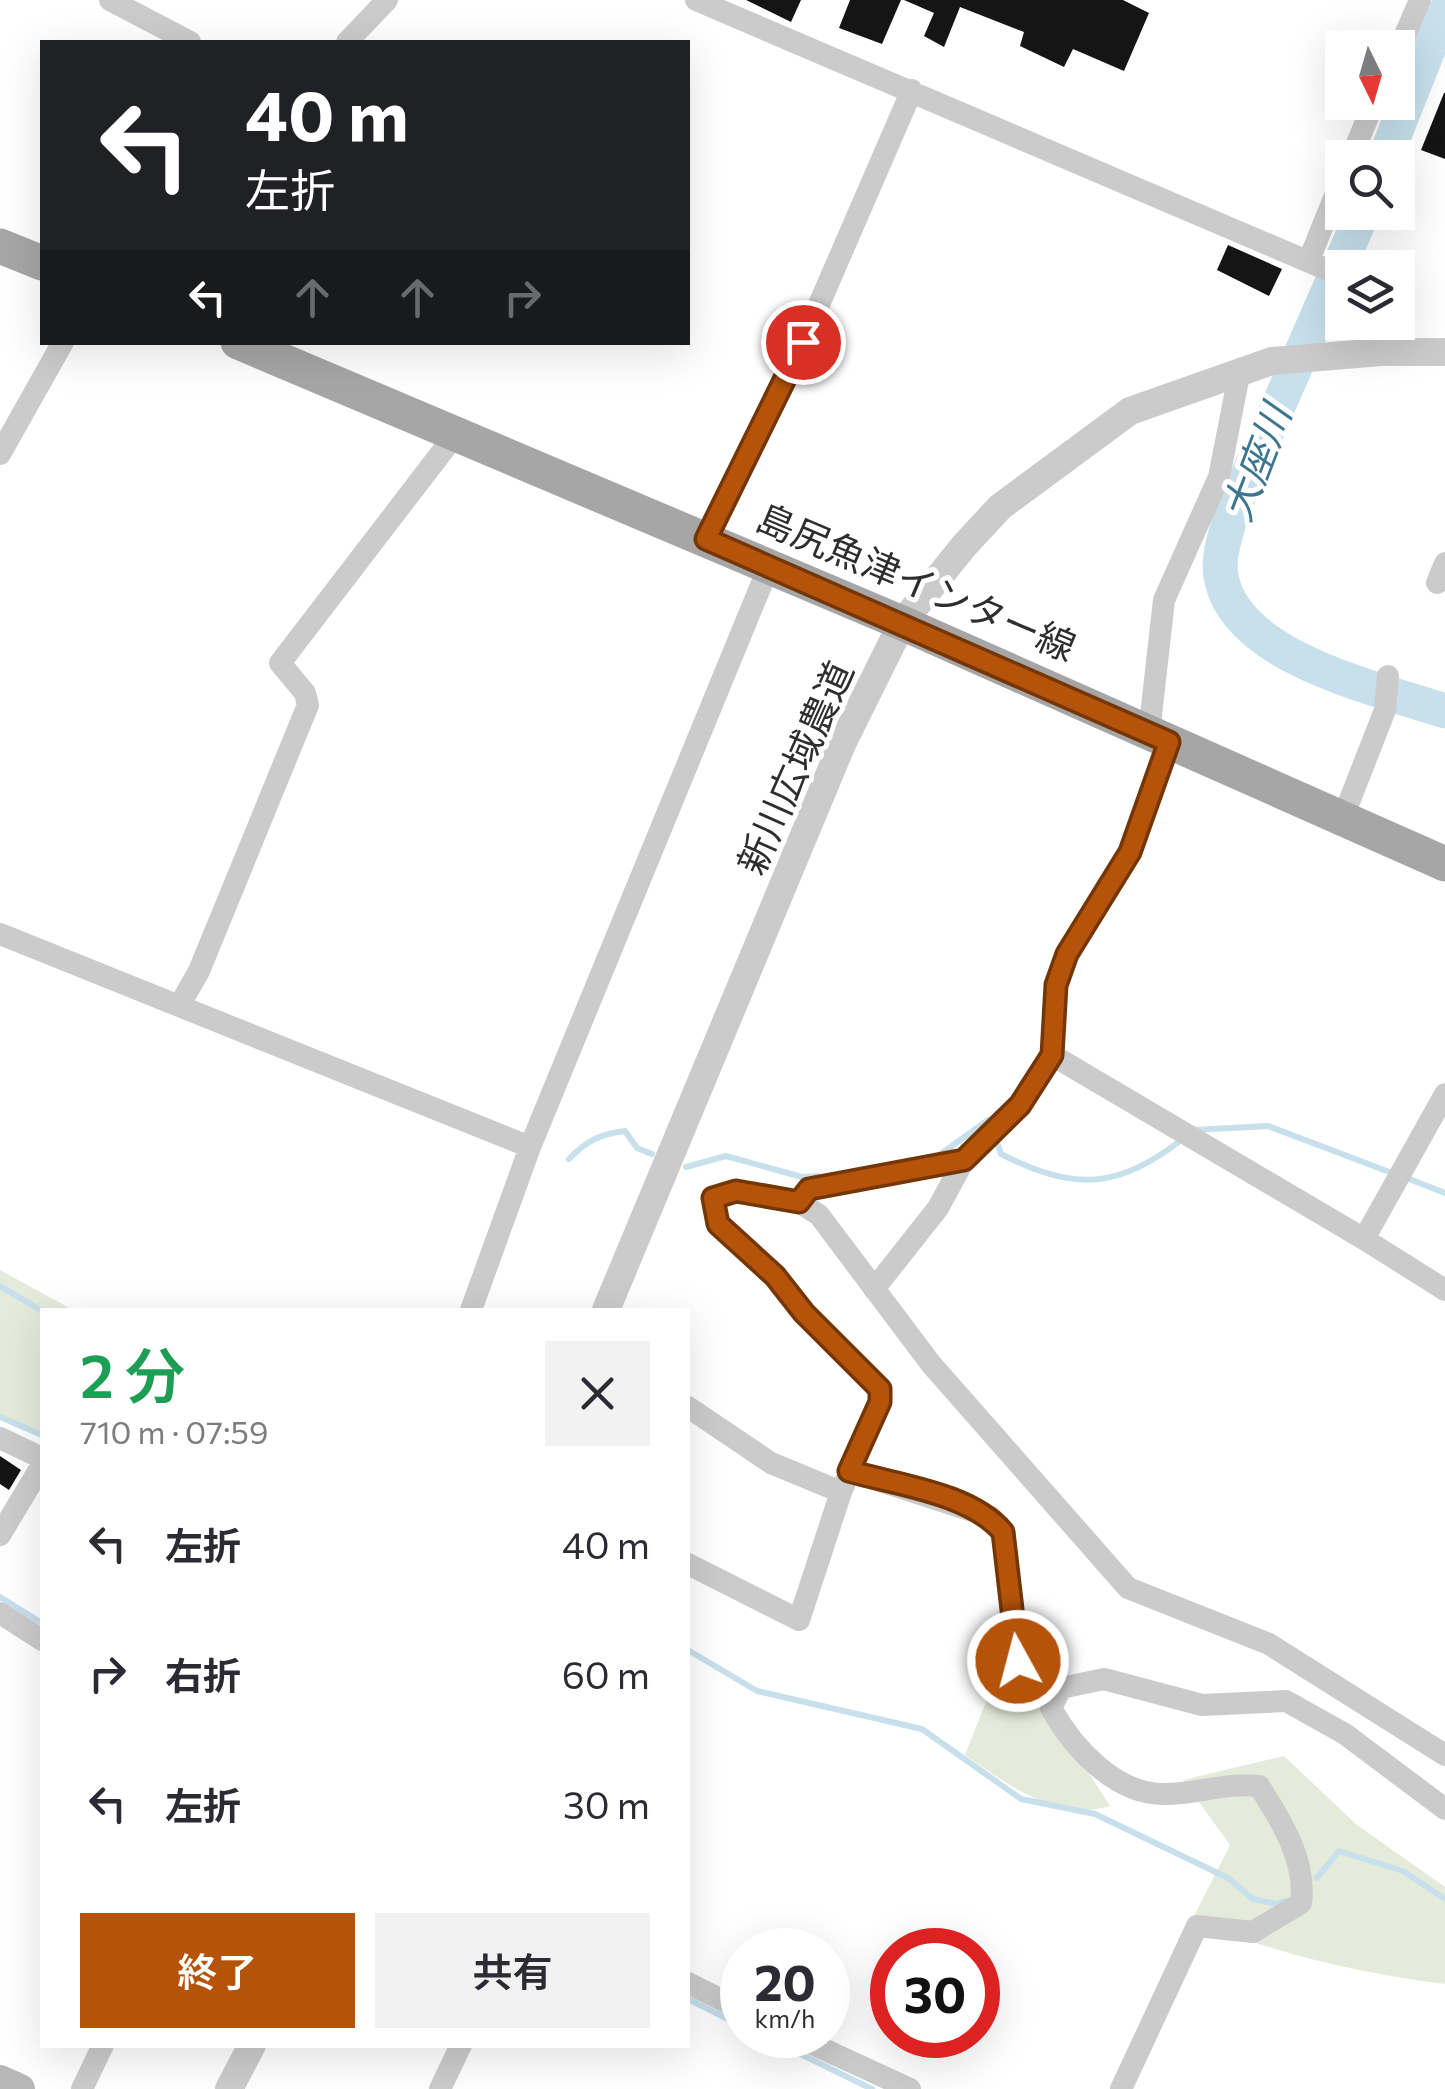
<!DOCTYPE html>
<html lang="ja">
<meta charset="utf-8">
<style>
body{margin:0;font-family:Commissioner,"Noto Sans JP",sans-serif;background:#f2f2f3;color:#2b2b33;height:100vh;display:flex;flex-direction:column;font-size:38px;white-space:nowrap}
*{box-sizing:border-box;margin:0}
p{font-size:32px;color:#7c7c81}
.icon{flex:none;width:55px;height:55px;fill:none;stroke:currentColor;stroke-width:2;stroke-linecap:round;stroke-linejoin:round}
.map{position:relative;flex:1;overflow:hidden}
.panel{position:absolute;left:40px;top:1308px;width:650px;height:740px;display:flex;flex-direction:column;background:#fff;border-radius:0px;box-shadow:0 10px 40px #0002}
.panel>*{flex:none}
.hud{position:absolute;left:40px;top:40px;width:650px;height:305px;border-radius:0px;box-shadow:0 10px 40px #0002;background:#202124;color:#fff;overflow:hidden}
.needle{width:65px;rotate:175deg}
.buttons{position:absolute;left:1325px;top:30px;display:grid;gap:20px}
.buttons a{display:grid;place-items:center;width:90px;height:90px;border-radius:0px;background:#fff;box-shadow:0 10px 40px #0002;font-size:50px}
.speed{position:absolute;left:720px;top:1928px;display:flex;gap:20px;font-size:50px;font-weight:700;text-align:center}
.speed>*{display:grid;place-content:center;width:130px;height:130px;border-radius:50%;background:#fff;box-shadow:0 10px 40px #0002;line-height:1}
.speed small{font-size:25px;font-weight:400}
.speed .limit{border:15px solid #d22;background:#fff;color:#111}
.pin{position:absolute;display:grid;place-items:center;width:85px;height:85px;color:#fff;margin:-42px;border:5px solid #fff;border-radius:50%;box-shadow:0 2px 10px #0007}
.me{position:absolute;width:110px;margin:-55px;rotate:353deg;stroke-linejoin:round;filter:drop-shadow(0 0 8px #0008)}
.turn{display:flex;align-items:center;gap:35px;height:210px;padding:0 40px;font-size:45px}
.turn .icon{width:130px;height:130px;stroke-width:2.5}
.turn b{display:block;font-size:70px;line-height:85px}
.lanes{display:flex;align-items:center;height:95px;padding:0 40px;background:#0003;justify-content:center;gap:50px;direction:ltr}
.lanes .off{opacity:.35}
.round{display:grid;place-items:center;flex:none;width:105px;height:105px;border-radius:0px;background:#f2f2f3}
.overview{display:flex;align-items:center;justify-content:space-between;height:170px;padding:0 40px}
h1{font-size:60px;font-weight:600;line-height:75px;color:#1e9e55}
.cta{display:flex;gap:20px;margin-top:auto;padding:20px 40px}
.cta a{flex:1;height:115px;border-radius:0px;background:#b45309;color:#fff;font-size:40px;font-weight:600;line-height:115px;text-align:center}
.cta a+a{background:#f2f2f3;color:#2b2b33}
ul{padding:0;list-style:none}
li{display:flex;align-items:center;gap:30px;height:130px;padding:0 40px}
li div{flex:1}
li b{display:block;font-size:38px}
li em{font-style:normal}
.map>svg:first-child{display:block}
</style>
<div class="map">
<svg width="1445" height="2089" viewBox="0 0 1445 2089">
<rect width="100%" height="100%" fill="#fff"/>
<path fill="#e5ebdb" d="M0,1270l73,40h-31v129l-42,-25z
M999,1669l39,28 14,33 31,34 27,42c-53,16 -103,-22 -145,-51z
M1284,1756l73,69 88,62v97c-87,-11 -171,-31 -253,-64l38,-75 -47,-65z"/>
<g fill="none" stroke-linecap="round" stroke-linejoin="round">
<path stroke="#c7e0eb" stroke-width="6" d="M1442,15l3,-5
M1194,1130l74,-4 124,47
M995,1137l6,17c75,38 117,35 183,-16
M938,1156l50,-36 2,5
M569,1159c17,-18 31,-25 56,-28l12,17 15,6
M686,1167l40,-11 76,21 16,-1
M1404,1177l41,16
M0,1286l42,25
M0,1417l42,18
M0,1597l42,26
M688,1650l69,41 165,38 99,70 74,15 133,64 25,21 24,5 7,-3
M1317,1878l22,-27 64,20 42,28
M688,1999l54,27
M761,2035l111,54"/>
<path stroke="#c7e0eb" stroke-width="35" d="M1385,158l57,-143
M1363,212l-132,302c-5,21 -15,45 -9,67 18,78 157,108 223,130"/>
</g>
<path fill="#151515" d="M746,0h55l-10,22z
M850,0h51l-19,44 -43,-16z
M904,0h219l26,13 -25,58 -51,-22 -9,18 -44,-21 4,-14 -64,-25 -16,40 -20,-11 10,-23z
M1444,93h1v66l-24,-9z
M1228,245l54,24 -13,27 -52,-26z
M0,1456l21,14 -12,20 -9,-6z"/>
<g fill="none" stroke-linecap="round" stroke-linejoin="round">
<path stroke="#cbcbcb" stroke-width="22" d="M110,0l80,42
M696,0l646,276
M347,42l40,-42
M1398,51l22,-51
M1351,158l23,-56
M1309,260l33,-82
M1380,322l1,30
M0,454l63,-112
M706,539l82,-163 124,-286
M1437,583l8,-20
M1149,733l15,-133 55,-123 21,-107
M1169,742l-38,110 -64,102 -11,31 -4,70 312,184 81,-145
M1342,820l43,-110 3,-34
M0,934l530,213 239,-581
M179,1006l20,-35 109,-266 -3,-12 -25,-30 175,-228
M964,1160l-155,29 -10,13 20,13 112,149 197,224 141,56 176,111
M799,1202l-62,-11 -24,7 5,26 57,52 29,37 76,76v13l-39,90
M1364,1239l81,51
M874,1289l64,-81 26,-48 56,-55 32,-50
M471,1310l59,-163
M688,1407l83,56 70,29 -42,128 -111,-56
M0,1438l42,20
M849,1471l142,46 12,15 15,129 43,27
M0,1535l42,-70
M0,1613l42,27
M688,1983l54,27
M793,2035l117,54
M82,2089l21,-44
M440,2089l21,-44
M1121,2089l76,-163 56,6 48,-29c6,-41 -20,-83 -42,-117 -32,-4 -62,8 -94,8 -49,1 -92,-46 -114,-86l10,-20 43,-9 98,26 84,-4 59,33 100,75"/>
<path stroke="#cbcbcb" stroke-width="28" d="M606,1310l236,-566 60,-121 61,-76 37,-40 130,-96 142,-50 109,-9h64
M229,2089l23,-44"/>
<path stroke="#b8b8b8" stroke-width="30" d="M0,2080l20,9"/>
<path stroke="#a6a6a6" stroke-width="35" d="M0,246l42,17
M238,342l664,281 543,241"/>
</g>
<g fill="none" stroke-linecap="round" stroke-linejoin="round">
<defs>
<path id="route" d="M803,342l-97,197 463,203 -39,110 -63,102 -11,31 -4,70 -32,50 -56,55 -155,29 -10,13 -63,-11 -23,7 5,26 57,52 29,37 76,76v13l-31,69c48,14 121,22 154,61l15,129"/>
</defs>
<use href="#route" stroke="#753606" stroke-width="25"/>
<use href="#route" stroke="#b45309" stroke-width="18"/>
</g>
<g text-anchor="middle" stroke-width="10" stroke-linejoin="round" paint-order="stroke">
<g font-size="38" fill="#2e2e2e" stroke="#fff">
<text transform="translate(916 583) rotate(23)" y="13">島尻魚津インター線</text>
<text transform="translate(796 768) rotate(-66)" y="13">新川広域農道</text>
</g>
<g font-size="40" font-style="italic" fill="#3c768f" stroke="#fff">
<text transform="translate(1257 463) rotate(-69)" y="14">大座川</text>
</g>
</g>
</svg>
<div class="buttons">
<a><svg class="needle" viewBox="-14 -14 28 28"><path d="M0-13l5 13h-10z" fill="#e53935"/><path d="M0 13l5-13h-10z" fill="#7c7c81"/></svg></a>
<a><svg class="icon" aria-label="search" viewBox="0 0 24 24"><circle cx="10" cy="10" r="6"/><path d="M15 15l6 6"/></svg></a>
<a><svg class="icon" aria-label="layers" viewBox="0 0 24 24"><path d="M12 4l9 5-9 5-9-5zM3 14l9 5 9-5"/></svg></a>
</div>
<div class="speed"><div>20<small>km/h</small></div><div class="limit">30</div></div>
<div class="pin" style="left:803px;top:342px;background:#d93025"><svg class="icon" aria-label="arrive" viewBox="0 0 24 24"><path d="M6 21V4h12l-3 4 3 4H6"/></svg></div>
<svg class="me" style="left:1018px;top:1661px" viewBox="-20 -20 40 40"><circle r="17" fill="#b45309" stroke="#fff" stroke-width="3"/><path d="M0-11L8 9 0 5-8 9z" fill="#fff"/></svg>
<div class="hud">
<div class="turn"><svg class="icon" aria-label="left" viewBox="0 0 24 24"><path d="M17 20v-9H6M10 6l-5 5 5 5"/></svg><div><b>40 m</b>左折</div></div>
<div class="lanes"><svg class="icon" aria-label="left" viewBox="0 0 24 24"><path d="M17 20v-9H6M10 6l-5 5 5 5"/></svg><svg class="icon off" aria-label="ahead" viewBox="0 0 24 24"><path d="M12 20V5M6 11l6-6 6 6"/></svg><svg class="icon off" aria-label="ahead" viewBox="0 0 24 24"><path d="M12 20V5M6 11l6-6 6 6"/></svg><svg class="icon off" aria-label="right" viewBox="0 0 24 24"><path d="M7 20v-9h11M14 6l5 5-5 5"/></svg></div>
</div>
<section class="panel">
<div class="overview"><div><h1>2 分</h1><p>710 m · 07:59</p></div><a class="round"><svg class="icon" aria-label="close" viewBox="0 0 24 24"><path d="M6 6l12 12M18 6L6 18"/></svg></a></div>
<ul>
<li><svg class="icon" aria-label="left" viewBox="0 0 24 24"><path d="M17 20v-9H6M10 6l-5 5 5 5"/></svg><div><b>左折</b></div><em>40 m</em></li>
<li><svg class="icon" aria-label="right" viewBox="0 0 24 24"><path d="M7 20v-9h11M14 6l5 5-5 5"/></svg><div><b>右折</b></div><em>60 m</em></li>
<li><svg class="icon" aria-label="left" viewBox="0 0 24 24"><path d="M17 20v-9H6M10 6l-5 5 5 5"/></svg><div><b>左折</b></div><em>30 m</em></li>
</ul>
<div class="cta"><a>終了</a><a>共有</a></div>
</section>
</div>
